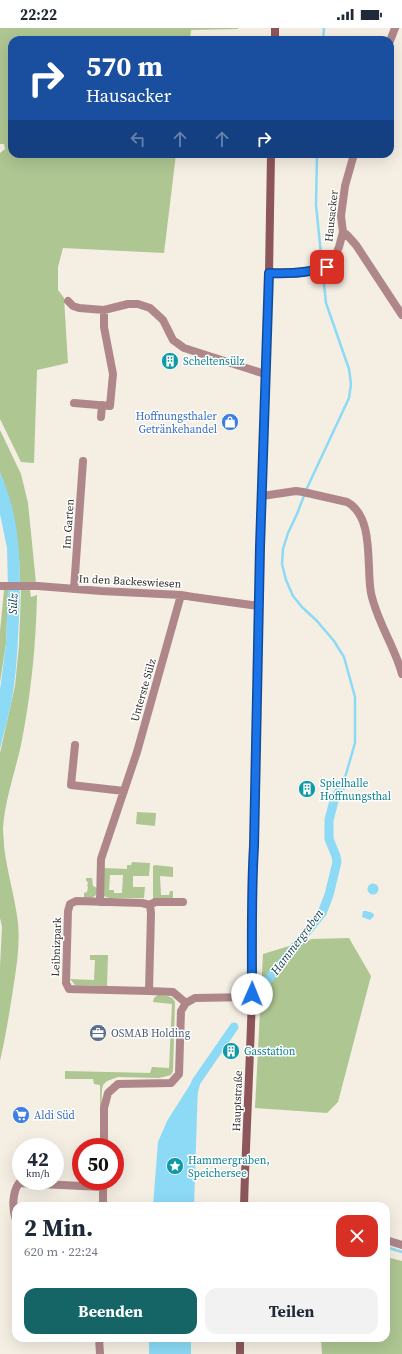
<!DOCTYPE html>
<html lang="de">
<meta charset="utf-8">
<style>
body{margin:0;font-family:"Source Serif 4",serif;background:#f2f2f3;color:#1f2937;height:100vh;display:flex;flex-direction:column;font-size:15px;white-space:nowrap}
*{box-sizing:border-box;margin:0}
p{font-size:13px;color:#747a83}
.icon{flex:none;width:22px;height:22px;fill:none;stroke:currentColor;stroke-width:2;stroke-linecap:round;stroke-linejoin:round}
.map{position:relative;flex:1;overflow:hidden}
.side{position:absolute;left:12px;top:1174px;width:378px;height:140px;display:flex;flex-direction:column;background:#fff;border-radius:12px;box-shadow:0 4px 16px #0002}
.side>*{flex:none}
.hud{position:absolute;left:8px;top:8px;width:386px;height:122px;border-radius:12px;box-shadow:0 4px 16px #0002;background:#1a4fa0;color:#fff;overflow:hidden}
.speed{position:absolute;left:12px;top:1110px;display:flex;gap:8px;font-size:20px;font-weight:700;text-align:center}
.speed>*{display:grid;place-content:center;width:52px;height:52px;border-radius:50%;background:#fff;box-shadow:0 4px 16px #0002;line-height:1}
.speed small{font-size:10px;font-weight:400}
.speed .limit{border:6px solid #d22;background:#fff;color:#111}
.pin{position:absolute;display:grid;place-items:center;width:34px;height:34px;color:#fff;margin:-17px;border-radius:8px;box-shadow:0 2px 6px #0006}
.me{position:absolute;width:44px;margin:-22px;rotate:1deg;stroke-linejoin:round;filter:drop-shadow(0 0 3px #0008)}
.turn{display:flex;align-items:center;gap:14px;height:84px;padding:0 12px;font-size:18px}
.turn .icon{width:52px;height:52px;stroke-width:2.5}
.turn b{display:block;font-size:28px;line-height:34px}
.lanes{display:flex;align-items:center;height:38px;padding:0 12px;background:#0003;justify-content:center;gap:20px;direction:ltr}
.lanes .off{opacity:.35}
.round{display:grid;place-items:center;flex:none;width:42px;height:42px;border-radius:12px;background:#f2f2f3}
.overview{display:flex;align-items:center;justify-content:space-between;height:68px;padding:0 12px}
h1{font-size:24px;font-weight:700;line-height:30px}
.cta{display:flex;gap:8px;margin-top:auto;padding:8px 12px}
.cta a{flex:1;height:46px;border-radius:12px;background:#156566;color:#fff;font-size:16px;font-weight:700;line-height:46px;text-align:center}
.cta a+a{background:#f2f2f3;color:#1f2937}
.status{display:flex;justify-content:space-between;align-items:center;height:28px;padding:0 20px;background:#fff;direction:ltr}
.status svg{height:11px;fill:currentColor}
.map>svg:first-child{display:block}
</style>
<div class="status"><b>22:22</b><svg viewBox="0 0 49 12"><path d="M0 12V9h3v3zM5 12V6h3v6zM10 12V3h3v9zM15 12V0h3v12zM26 1h20v11H26zM47 4h2v5h-2z"/></svg></div>
<div class="map">
<svg width="402" height="1326" viewBox="0 0 402 1326">
<rect width="100%" height="100%" fill="#f4eee3"/>
<path fill="#aec692" fill-rule="evenodd" d="M0,0h238v1l-47,1 -1,10h-178v114h164l-12,99 -101,-5 -5,19v23l6,8 4,65 -31,7 -3,93 -13,-1 -21,-43v-266l5,-4 -1,-5h-4z
M0,402l21,44 7,29 8,80h-16l-1,-27 -3,-25 -13,-51 -3,-7z
M4,562h4l-2,54 -6,38v-51z
M21,562h9l1,7 6,-2c-1,50 -6,100 -16,150 -6,27 -16,55 -18,83 0,6 1,12 1,18 3,26 11,51 14,77 2,20 -1,41 -4,60 -4,26 -8,52 -14,78v-94l2,-40 -2,-9v-165l15,-67 4,-41z
M137,784l19,1 -1,13 -19,-2z
M132,834l18,1 -1,13h-16v11h12l-1,11h-35l-5,-2 -1,-28 24,1v-4h4zM110,847h13l-1,18h-8v-3h-5z
M155,837l18,2v10l-13,-1 1,19h8l1,-4h3v8h-20v-33z
M86,850h6l1,8 4,2 -1,7 -4,3h-8v-5l3,-1 1,-5 -1,-1 1,-3 -2,-3z
M349,910l22,38 -33,126 -11,11 -72,-5 8,-154 49,-15z
M90,927h18l-1,31 -32,-1 -5,-6 24,1 1,-20h-5z
M158,967c7,1 14,0 17,7l-2,69 -2,4 -12,3 -41,-1 -11,4 -4,4 -1,4 -2,58v-62l-6,-1 -1,-5h-28v-8l85,2 2,-6 17,1 3,-64 -19,-2 1,-4z
M386,1229l16,4v93h-80l-1,-16h65z"/>
<path fill="#8cdaf6" d="M0,445c21,44 21,96 19,144 -1,23 -2,46 -5,69 -3,22 -9,42 -14,63v-59l6,-46 2,-54 -1,-42 -7,-34z
M367.5 861a5.5 5.5 0 1 1 11 0a5.5 5.5 0 1 1-11 0Z
M363,883h3l7,2 1,3 -4,4 -8,-3z
M193,1052l5,4 -4,122h-41l5,-64 9,-21z
M149,1310h42v16h-42z"/>
<g fill="none" stroke-linecap="round" stroke-linejoin="round">
<path stroke="#8cdaf6" stroke-width="2.5" d="M323,12l1,-12
M317,126l-1,51 10,98 23,66 2,15 -2,14 -42,90 -10,26 -9,19 -5,16 -1,15 4,16 7,16 9,11 15,14 17,20 10,16 11,40v46l-11,38
M386,1219l16,5"/>
<path stroke="#8cdaf6" stroke-width="9" d="M263,958l59,-73 7,-18 8,-33 -1,-6 -7,-17v-19l5,-19 10,-20
M193,1065l3,-11 38,-55"/>
<path stroke="#af878a" stroke-width="8" d="M390,13l5,-13
M343,204l4,3 9,10 46,70
M269,245l26,1 20,-3 12,-4 6,-6 6,-14 4,-15 -2,-16 4,-30 9,-32
M68,273l5,5 6,2 25,2 24,-6h10l12,4 13,12 10,20 11,8 81,26
M74,375l36,3 3,-32 -9,-47v-17
M101,389l1,-12
M262,468l34,-5 7,1 44,10c28,15 19,65 24,91 6,29 24,54 31,81
M0,558h38l63,5 80,4 12,2 66,9
M74,561l9,-128
M75,717l-4,40 53,6
M100,874l1,-43 36,-107 44,-157
M150,877l5,-3h28
M149,963l-80,-2 -3,-6 2,-72 2,-7 6,-3 66,2 8,2 1,8 -2,78 24,1 13,11
M104,1119v-39l4,-15 10,-9 53,-1 8,-9 2,-63 5,-8 9,-5 57,-1
M103,1178v-25
M16,1192c-4,-12 -4,-27 3,-37l84,4
M386,1212l16,5
M99,1310l1,16"/>
<path stroke="#8d565b" stroke-width="8" d="M275,12v-12
M244,1178c2,-71 6,-141 8,-212 1,-49 -1,-99 2,-148l6,-299 9,-274 2,-119
M240,1326v-16"/>
</g>
<g fill="none" stroke-linecap="round" stroke-linejoin="round">
<defs>
<path id="route" d="M252,966c0,-49 -1,-99 2,-148l6,-299 9,-274c21,1 39,0 58,-6"/>
</defs>
<use href="#route" stroke="#114b97" stroke-width="10"/>
<use href="#route" stroke="#1a73e8" stroke-width="7"/>
</g>
<defs>
<symbol id="building-disc" viewBox="-11 -11 22 22"><circle r="9.5" fill="#0f9aa8" stroke="#fff"/><path d="M-4-6H4V6H1V3H-1V6H-4ZM-2.5-4.3h1.7v1.8h-1.7ZM.8-4.3h1.7v1.8H.8ZM-2.5-1h1.7V.8h-1.7ZM.8-1h1.7V.8H.8Z" fill="#fff"/></symbol>
<symbol id="shop-disc" viewBox="-11 -11 22 22"><circle r="9.5" fill="#3f7fe0" stroke="#fff"/><path d="M-5-2.5h2.3a2.7 3.5 0 0 1 5.4 0H5L5.5 6h-11ZM-1.5-2.5h3a1.5 2.3 0 0 0-3 0Z" fill="#fff"/></symbol>
<symbol id="office-disc" viewBox="-11 -11 22 22"><circle r="9.5" fill="#5c6f8a" stroke="#fff"/><path d="M-6-3h4V-5.5h4V-3h4V5H-6ZM-1-4.5V-3h2v-1.5ZM-6 0V1H6V0Z" fill="#fff"/></symbol>
<symbol id="supermarket-disc" viewBox="-11 -11 22 22"><circle r="9.5" fill="#3f7fe0" stroke="#fff"/><path d="M-6-5.5h2.5l.6 2H6L4.5 2H-2.5L-4.4-4H-6ZM-1.5 3.2a1.3 1.3 0 1 0 .1 0ZM3 3.2a1.3 1.3 0 1 0 .1 0Z" fill="#fff"/></symbol>
<symbol id="sight-disc" viewBox="-11 -11 22 22"><circle r="9.5" fill="#0f9aa8" stroke="#fff"/><path d="M0-6L1.8-2.2L6-1.7L2.9 1.2L3.7 5.4L0 3.3L-3.7 5.4L-2.9 1.2L-6-1.7L-1.8-2.2Z" fill="#fff"/></symbol>
</defs>
<g fill-rule="evenodd">
<use href="#building-disc" x="160" y="323" width="20" height="20"/>
<use href="#shop-disc" x="220" y="384" width="20" height="20"/>
<use href="#building-disc" x="297" y="751" width="20" height="20"/>
<use href="#office-disc" x="88" y="995" width="20" height="20"/>
<use href="#building-disc" x="221" y="1013" width="20" height="20"/>
<use href="#supermarket-disc" x="11" y="1077" width="20" height="20"/>
<use href="#sight-disc" x="165" y="1128" width="20" height="20"/>
</g>
<g text-anchor="middle" stroke-width="3" stroke-linejoin="round" paint-order="stroke">
<g font-size="11" fill="#33302c" stroke="#fff">
<text transform="translate(331 188) rotate(-84)" y="4">Hausacker</text>
<text transform="translate(68 496) rotate(-86)" y="4">Im Garten</text>
<text transform="translate(130 553) rotate(3)" y="4">In den Backeswiesen</text>
<text transform="translate(143 662) rotate(-74)" y="4">Unterste Sülz</text>
<text transform="translate(56 919) rotate(-88)" y="4">Leibnizpark</text>
<text transform="translate(237 1073) rotate(-88)" y="4">Hauptstraße</text>
</g>
<g font-size="11" fill="#0d838f" stroke="#fff" text-anchor="start">
<text x="183" y="337">Scheltensülz</text>
<text x="320" y="759">Spielhalle<tspan x="320" dy="13">Hoffnungsthal</tspan></text>
<text x="244" y="1027">Gasstation</text>
<text x="188" y="1136">Hammergraben,<tspan x="188" dy="13">Speichersee</tspan></text>
</g>
<g font-size="11" fill="#366cbe" stroke="#fff" text-anchor="end">
<text x="217" y="392">Hoffnungsthaler<tspan x="217" dy="13">Getränkehandel</tspan></text>
<text x="34" y="1091" text-anchor="start">Aldi Süd</text>
</g>
<g font-size="11" fill="#4e5e75" stroke="#fff" text-anchor="start">
<text x="111" y="1009">OSMAB Holding</text>
</g>
<g font-size="12" font-style="italic" fill="#11404f" stroke="#fff">
<text transform="translate(13 576) rotate(-88)" y="4">Sülz</text>
<text transform="translate(297 914) rotate(-53)" y="4">Hammergraben</text>
</g>
</g>
</svg>
<div class="speed"><div>42<small>km/h</small></div><div class="limit">50</div></div>
<div class="pin" style="left:327px;top:239px;background:#d93025"><svg class="icon" aria-label="arrive" viewBox="0 0 24 24"><path d="M6 21V4h12l-3 4 3 4H6"/></svg></div>
<svg class="me" style="left:252px;top:966px" viewBox="-20 -20 40 40"><circle r="19" fill="#fff"/><path d="M0-13L10 11 0 6-10 11z" fill="#1a73e8"/></svg>
<div class="hud">
<div class="turn"><svg class="icon" aria-label="right" viewBox="0 0 24 24"><path d="M7 20v-9h11M14 6l5 5-5 5"/></svg><div><b>570 m</b>Hausacker</div></div>
<div class="lanes"><svg class="icon off" aria-label="left" viewBox="0 0 24 24"><path d="M17 20v-9H6M10 6l-5 5 5 5"/></svg><svg class="icon off" aria-label="ahead" viewBox="0 0 24 24"><path d="M12 20V5M6 11l6-6 6 6"/></svg><svg class="icon off" aria-label="ahead" viewBox="0 0 24 24"><path d="M12 20V5M6 11l6-6 6 6"/></svg><svg class="icon" aria-label="right" viewBox="0 0 24 24"><path d="M7 20v-9h11M14 6l5 5-5 5"/></svg></div>
</div>
<section class="side">
<div class="overview"><div><h1>2 Min.</h1><p>620 m · 22:24</p></div><a class="round" style="background:#d93025;color:#fff"><svg class="icon" aria-label="close" viewBox="0 0 24 24"><path d="M6 6l12 12M18 6L6 18"/></svg></a></div>
<div class="cta"><a>Beenden</a><a>Teilen</a></div>
</section>
</div>
